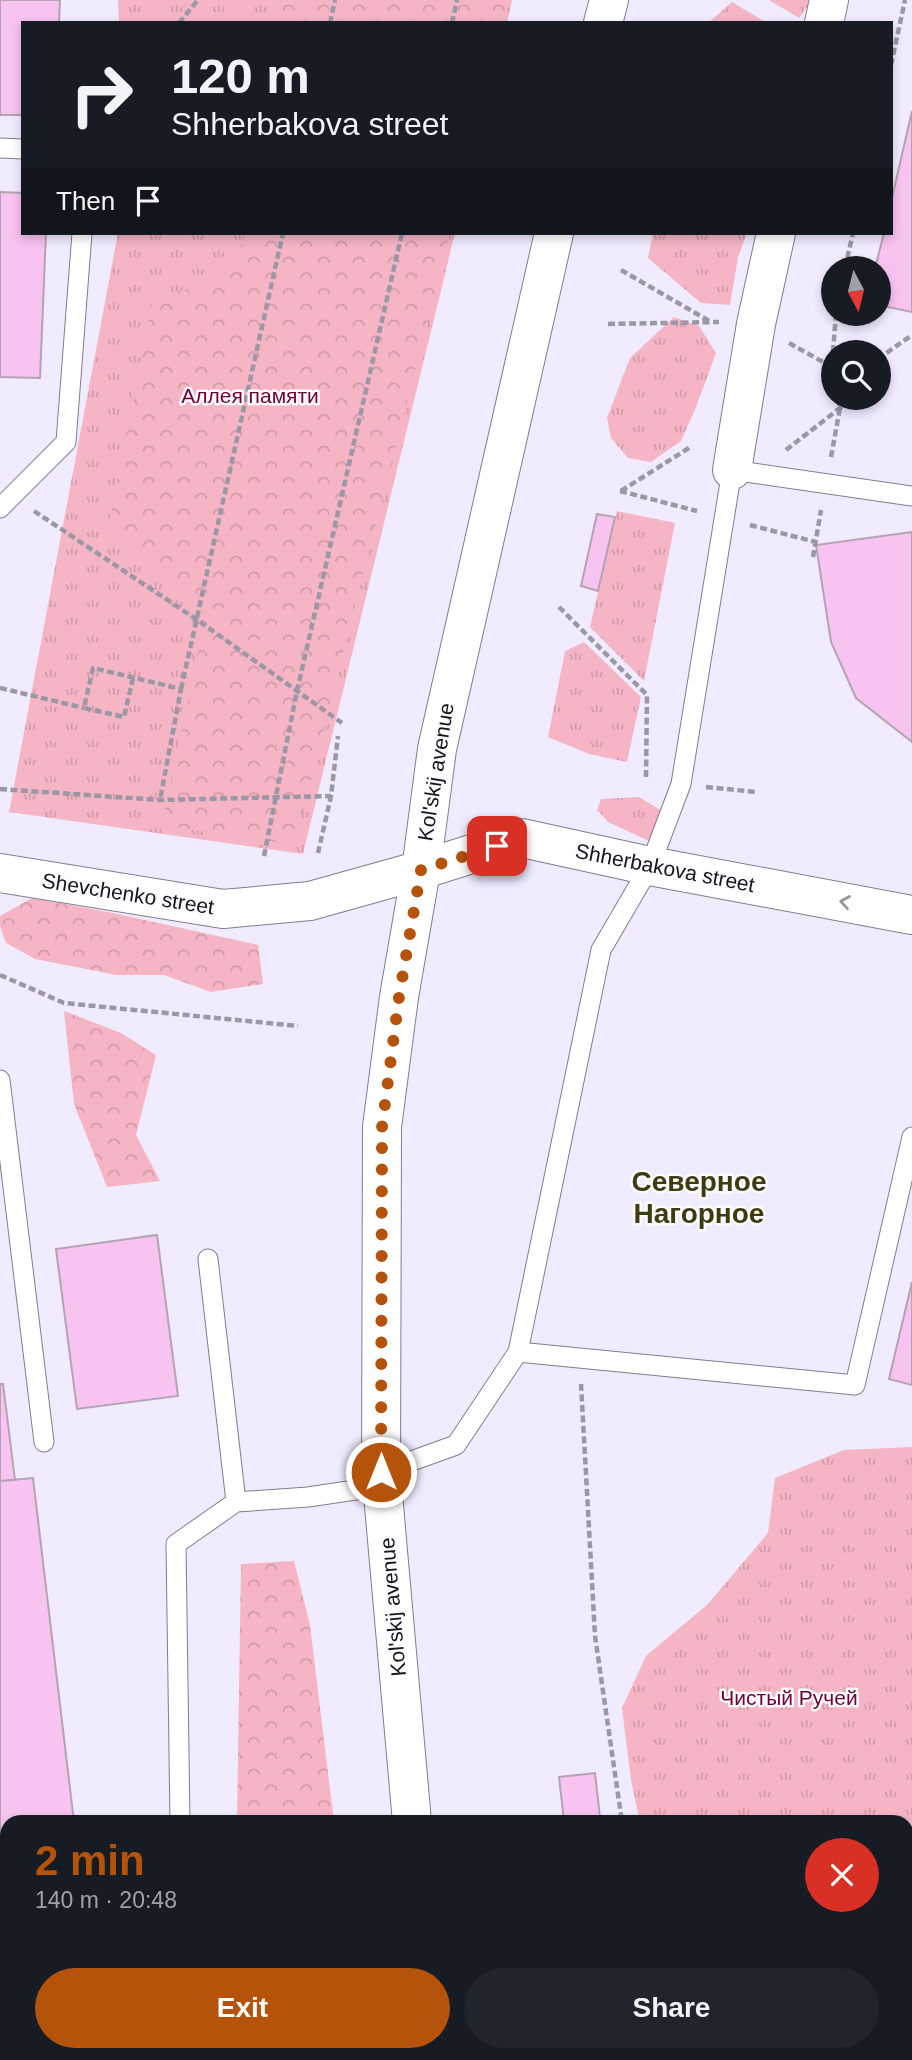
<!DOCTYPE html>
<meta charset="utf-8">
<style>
body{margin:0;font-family:Helvetica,sans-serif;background:#20242c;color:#f1f3f6;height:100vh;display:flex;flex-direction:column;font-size:26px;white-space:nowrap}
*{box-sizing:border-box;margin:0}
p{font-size:23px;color:#9ea1a6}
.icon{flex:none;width:38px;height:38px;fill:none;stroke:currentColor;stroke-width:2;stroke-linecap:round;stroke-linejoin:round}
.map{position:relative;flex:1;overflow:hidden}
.panel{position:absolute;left:0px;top:1815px;width:914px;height:247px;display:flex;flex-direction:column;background:#171b24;border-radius:21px 21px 0 0;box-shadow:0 4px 10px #0003}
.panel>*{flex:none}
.guide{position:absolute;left:21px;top:21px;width:872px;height:214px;border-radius:0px;box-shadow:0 4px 10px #0003;background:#171b24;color:#f1f3f6;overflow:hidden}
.needle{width:46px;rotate:173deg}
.controls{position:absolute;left:821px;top:256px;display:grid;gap:14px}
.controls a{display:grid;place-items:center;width:70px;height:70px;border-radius:50%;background:#171b24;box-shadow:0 4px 10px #0003;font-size:35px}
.pin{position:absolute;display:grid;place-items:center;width:60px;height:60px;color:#fff;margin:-30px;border-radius:14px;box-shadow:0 4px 10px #0006}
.me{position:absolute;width:77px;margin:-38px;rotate:0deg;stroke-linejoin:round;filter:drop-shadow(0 0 5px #0008)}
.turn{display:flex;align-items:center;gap:24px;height:147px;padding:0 35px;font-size:32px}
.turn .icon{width:91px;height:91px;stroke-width:2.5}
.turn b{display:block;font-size:49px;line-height:60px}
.then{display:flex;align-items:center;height:66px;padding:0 35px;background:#0003;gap:14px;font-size:26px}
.round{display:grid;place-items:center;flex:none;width:74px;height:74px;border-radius:37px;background:#20242c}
.overview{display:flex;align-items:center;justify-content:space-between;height:119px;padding:0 35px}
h1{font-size:42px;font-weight:700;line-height:52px;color:#b45309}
.action{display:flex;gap:14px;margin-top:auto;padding:14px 35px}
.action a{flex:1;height:80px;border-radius:42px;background:#b45309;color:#fff;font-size:28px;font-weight:700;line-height:80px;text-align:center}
.action a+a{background:#20242c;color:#f1f3f6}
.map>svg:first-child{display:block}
</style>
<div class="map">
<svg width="912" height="2060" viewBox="0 0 912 2060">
<defs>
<pattern id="grass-tufts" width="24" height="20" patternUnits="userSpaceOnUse" patternTransform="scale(1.75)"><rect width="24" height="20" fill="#f5b5c4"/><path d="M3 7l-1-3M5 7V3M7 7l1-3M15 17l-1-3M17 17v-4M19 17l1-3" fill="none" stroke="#d19ba8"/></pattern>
<pattern id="forest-crowns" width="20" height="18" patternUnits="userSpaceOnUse" patternTransform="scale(1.75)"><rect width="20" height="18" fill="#f5b5c4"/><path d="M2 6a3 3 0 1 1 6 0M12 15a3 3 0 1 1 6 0" fill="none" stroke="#d19ba8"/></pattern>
</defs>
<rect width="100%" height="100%" fill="#f0ebfe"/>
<path fill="url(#grass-tufts)" d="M118,0h394l-5,23h-388z
M769,0h43l-13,18z
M732,2l35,21h-59z
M118,233h337l-152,621 -294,-42z
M653,233h94l-9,24 -8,48 -29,-2 -53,-45z
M674,317l25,9 17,27 -20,54 -15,34 -30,21 -23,-4 -17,-20 -4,-20 23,-60z
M617,511l58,12 -31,158 -54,-54z
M584,642l57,55 -14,65 -38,-8 -41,-17 17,-86z
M639,797l23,14 -13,30 -41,-19 -11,-12 4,-11z
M912,1447v613h-207l1,-6h200v-232h-266l-9,-42 -9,-72 24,-52 62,-52 60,-71 7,-55 69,-28z"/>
<path fill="url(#forest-crowns)" d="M286,0h223l-5,23h-230z
M246,233h204l-156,612 -132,-20 44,-210 -99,-82 46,-236 75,-17z
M32,898l81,15 145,32 5,39 -52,8 -47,-17h-47l-82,-16 -29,-16 -6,-17v-10z
M64,1011l57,22 35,22 -20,80 24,46 -53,6 -33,-83z
M294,1561l16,64 24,197h-97l4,-258z
M244,2055h96l1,5h-96z"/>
<path fill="#f8c2f1" stroke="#b4a4b2" stroke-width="2" d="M0,0h60l-1,23h-36v92h-23z
M912,111v201l-34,-7v-37h-3l9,-35h7v-31z
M0,192l23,1v40h23l-6,145 -40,-1z
M597,514l18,3 -17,74 -17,-5z
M912,532v210l-56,-44 -25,-56 -15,-97z
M157,1235l21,161 -101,13 -21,-160z
M912,1282v103l-23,-6z
M0,1384h3l12,96 -15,1z
M33,1478l41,344h-67v92l-7,-60v-373z
M595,1773l5,44 -36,4 -5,-44z"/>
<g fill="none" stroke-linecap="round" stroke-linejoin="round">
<defs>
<path id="service" d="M0,148l23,1
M0,508l66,-66 16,-209
M0,1080l44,362
M208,1259l28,243
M518,1352l337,33 57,-248
M381,1472l75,-27 62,-93 83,-402 49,-84 31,-82 51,-314 180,26
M180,1822l-4,-278 60,-42 72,-5 74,-11
M183,2054v6"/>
<path id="minor" d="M824,23l5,-23
M732,470l24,-146 20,-91
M421,870l101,-32 128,28 262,49"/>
<path id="secondary" d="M0,873l223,36 87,-8 111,-31"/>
<path id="primary" d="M603,23l6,-23
M412,1822l-31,-350 1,-345 17,-130 22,-127 16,-121 117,-516
M433,2054l1,6"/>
</defs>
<use href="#service" stroke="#817d8e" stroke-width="21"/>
<use href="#minor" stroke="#817d8e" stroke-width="40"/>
<use href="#secondary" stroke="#817d8e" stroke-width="40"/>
<use href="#primary" stroke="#817d8e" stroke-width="40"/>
<path stroke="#9b97a5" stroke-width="4.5" stroke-dasharray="7 3.5" stroke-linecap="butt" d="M179,23l19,-23
M330,23l5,-23
M452,23l5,-23
M891,65l14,-65
M845,268l8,-35
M621,270l90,52
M608,324l111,-2
M789,343l43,24
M833,352l3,-39
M833,352v21
M878,359l34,-24
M786,450l54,-42 8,-11
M831,457l9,-49 -2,-11
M620,491l77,20
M621,491l71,-45
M34,511l162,108 146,104
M750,525l66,17
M813,557l8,-47
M559,607l88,88 -1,82
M133,678l-9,39 -40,-9 9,-40 88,21 -21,111
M0,688l84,20
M181,689l102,-456
M706,787l50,5
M0,789l160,11 171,-4
M318,853l13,-57 7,-60
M264,856l33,-165 105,-458
M0,975l64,28 234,23
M581,1384l14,252 27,186
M906,1922h6
M906,2014h6
M647,2054v6
M771,2060l6,-6"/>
<use href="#service" stroke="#fff" stroke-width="19"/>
<use href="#minor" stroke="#fff" stroke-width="38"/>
<use href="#secondary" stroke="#fff" stroke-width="38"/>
<use href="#primary" stroke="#fff" stroke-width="38"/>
</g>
<defs><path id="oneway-chevron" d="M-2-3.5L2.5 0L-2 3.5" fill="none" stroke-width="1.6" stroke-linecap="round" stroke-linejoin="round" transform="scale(1.75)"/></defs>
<use stroke="#969598" href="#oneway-chevron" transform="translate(845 902) rotate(-170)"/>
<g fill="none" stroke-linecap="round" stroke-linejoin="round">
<path stroke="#b45309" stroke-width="12" stroke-dasharray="0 21.6" d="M381,1472l1,-345 17,-130 22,-127 76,-24"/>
</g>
<g text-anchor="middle" stroke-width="5" stroke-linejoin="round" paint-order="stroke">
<g font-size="21" fill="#6e0133" stroke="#fcfbfe">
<text x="250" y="403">Аллея памяти</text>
<text x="789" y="1705">Чистый Ручей</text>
</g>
<g font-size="21" fill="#16141b" stroke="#fcfbfe">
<text transform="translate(436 772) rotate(-81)" y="7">Kol'skij avenue</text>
<text transform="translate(665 868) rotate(11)" y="7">Shherbakova street</text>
<text transform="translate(128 894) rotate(9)" y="7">Shevchenko street</text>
<text transform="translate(393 1607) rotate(-95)" y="7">Kol'skij avenue</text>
</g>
<g font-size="28" font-weight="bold" fill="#403a0f" stroke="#fcfbfe">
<text x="699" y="1191">Северное<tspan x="699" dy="32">Нагорное</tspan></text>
</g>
</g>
</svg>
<div class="controls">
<a><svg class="needle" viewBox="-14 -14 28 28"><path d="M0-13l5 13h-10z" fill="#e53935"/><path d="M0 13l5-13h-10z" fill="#9ea1a6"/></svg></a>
<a><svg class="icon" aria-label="search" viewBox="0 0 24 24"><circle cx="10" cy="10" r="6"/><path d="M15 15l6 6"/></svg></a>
</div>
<div class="pin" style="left:497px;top:846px;background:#d93025"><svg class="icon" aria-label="arrive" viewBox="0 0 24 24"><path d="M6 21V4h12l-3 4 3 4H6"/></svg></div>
<svg class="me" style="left:381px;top:1472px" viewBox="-20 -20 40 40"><circle r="17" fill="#b45309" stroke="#fff" stroke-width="3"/><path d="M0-11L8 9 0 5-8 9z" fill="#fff"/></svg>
<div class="guide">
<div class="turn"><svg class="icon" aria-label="right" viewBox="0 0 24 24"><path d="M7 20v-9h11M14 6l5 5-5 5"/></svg><div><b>120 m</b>Shherbakova street</div></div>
<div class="then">Then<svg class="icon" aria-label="arrive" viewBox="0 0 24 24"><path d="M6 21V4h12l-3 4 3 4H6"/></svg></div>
</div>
<section class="panel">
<div class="overview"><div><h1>2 min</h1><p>140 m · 20:48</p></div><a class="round" style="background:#d93025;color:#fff"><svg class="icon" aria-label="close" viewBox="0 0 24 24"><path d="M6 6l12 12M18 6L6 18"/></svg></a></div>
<div class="action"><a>Exit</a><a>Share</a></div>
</section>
</div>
